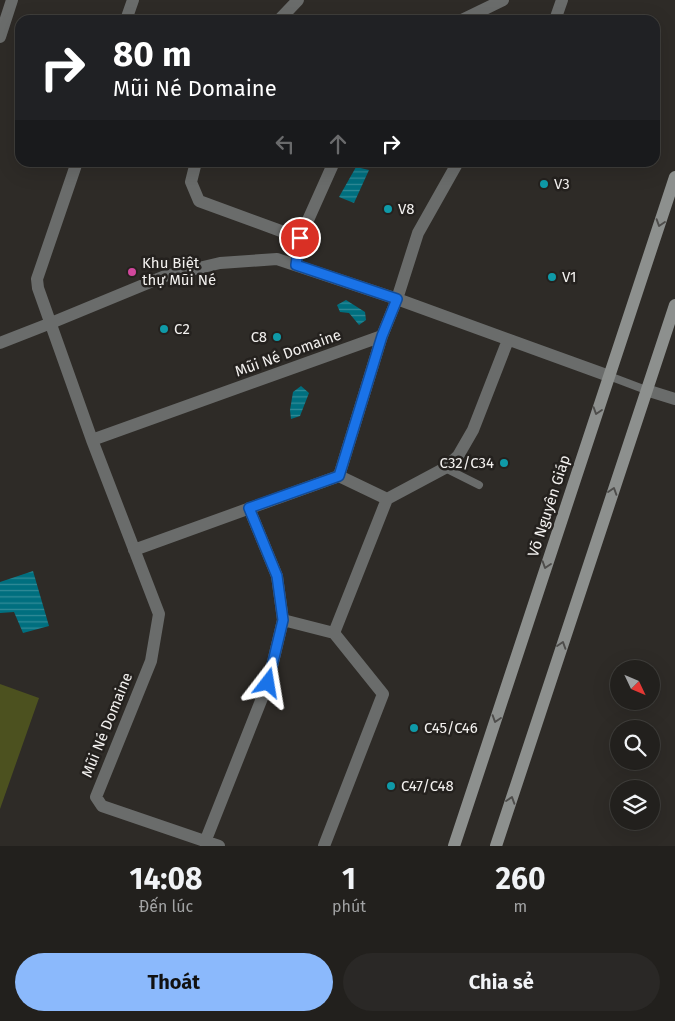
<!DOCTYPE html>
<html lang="vi">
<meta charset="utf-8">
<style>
body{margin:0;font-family:"Fira Sans",sans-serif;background:#2a2826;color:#f1f3f6;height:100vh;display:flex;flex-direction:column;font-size:19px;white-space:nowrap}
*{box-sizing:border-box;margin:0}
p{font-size:16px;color:#a2a3a4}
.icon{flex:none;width:28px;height:28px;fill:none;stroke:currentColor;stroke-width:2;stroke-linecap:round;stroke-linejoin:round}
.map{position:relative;height:846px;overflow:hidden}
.sheet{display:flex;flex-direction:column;background:#22201d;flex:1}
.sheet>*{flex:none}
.banner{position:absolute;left:15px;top:15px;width:645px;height:152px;border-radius:15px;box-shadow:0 5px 20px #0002,0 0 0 1px #3f3e3b;background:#202124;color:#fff;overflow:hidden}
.needle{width:32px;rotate:134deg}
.fabs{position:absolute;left:610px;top:660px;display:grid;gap:10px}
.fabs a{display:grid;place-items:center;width:50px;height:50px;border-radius:50%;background:#22201d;box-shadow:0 5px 20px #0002,0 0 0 1px #3f3e3b;font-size:25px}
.pin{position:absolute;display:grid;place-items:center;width:42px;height:42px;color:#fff;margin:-21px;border:2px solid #fff;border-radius:50%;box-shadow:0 1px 5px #0007}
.me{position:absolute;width:55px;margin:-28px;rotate:14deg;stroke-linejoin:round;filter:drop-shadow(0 0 4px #0008)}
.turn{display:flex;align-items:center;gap:18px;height:105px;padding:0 15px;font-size:22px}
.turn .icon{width:65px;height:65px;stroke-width:2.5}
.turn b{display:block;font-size:35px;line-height:42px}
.lanes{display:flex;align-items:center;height:48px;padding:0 15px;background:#0003;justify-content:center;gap:25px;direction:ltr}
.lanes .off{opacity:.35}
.eta{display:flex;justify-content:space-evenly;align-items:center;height:85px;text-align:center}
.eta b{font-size:30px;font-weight:700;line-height:35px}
.primary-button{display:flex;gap:10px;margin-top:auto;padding:10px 15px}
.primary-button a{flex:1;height:58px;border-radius:30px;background:#8bb9fc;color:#111;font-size:20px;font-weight:700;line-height:58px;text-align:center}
.primary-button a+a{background:#2a2826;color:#f1f3f6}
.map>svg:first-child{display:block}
</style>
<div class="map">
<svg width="675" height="846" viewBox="0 0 675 846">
<defs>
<pattern id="water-rules" width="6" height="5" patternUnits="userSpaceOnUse" patternTransform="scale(1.25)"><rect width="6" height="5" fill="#006f7f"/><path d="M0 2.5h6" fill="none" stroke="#328b98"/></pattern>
</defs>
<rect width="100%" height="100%" fill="#2e2b27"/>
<path fill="#4c511f" d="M0,684l39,14 -39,111z"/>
<path fill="url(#water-rules)" d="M356,167l13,3 -15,33 -15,-6z
M346,300l19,12 1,8 -7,5 -10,-12 -9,-1 -3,-7z
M301,386l8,7 -9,23 -9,3 -1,-9 3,-18z
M33,571l16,55 -26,7 -9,-21 -14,1v-31z"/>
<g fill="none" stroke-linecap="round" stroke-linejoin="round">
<path stroke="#6a6c6b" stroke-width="8" d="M609,376l37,14
M445,468l34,17"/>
<path stroke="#6a6c6b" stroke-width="12" d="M126,20l7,-20
M279,20l19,-20
M462,20l41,-20
M555,20l7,-20
M0,37l12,-37
M77,162l-40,117 1,9 54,152 67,174 -8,47 -55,136 6,9 117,40
M196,162l-5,20 8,19 101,37 -4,27
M458,162l-40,71 -21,66 -15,37 -43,140 48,23 58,-31 13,-12 15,-26 35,-90
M300,238l34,-76
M0,343l51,-20 114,-47 55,-13 57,-4 120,40 212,77
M646,390l29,9
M92,440l290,-104
M134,550l205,-74
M283,620l51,13 49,61 -59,152
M334,633l53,-134
M205,842l63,-159 15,-63 -6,-44 -28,-68"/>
<path stroke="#8d908e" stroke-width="12" d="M454,846l221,-669
M496,846l179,-541"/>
</g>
<defs><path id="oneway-chevron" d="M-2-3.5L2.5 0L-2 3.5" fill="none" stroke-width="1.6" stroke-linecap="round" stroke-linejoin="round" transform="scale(1.25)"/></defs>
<g stroke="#4e4d4b">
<use href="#oneway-chevron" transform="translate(660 223) rotate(108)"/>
<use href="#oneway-chevron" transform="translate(597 411) rotate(108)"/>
<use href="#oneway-chevron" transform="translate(613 491) rotate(-72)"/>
<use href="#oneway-chevron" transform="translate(546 565) rotate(108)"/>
<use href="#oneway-chevron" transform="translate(562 645) rotate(-72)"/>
<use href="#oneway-chevron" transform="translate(496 719) rotate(108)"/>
<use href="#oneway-chevron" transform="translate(511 800) rotate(-72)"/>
</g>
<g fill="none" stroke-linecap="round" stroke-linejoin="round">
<defs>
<path id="route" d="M268,683l15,-63 -6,-44 -28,-68 90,-32 43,-140 15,-37 -101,-34 4,-27"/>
</defs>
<use href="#route" stroke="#114b97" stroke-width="12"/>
<use href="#route" stroke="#1a73e8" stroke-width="9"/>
</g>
<g fill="#0f9aa8" stroke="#24211e" stroke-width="2">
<circle cx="544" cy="184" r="5"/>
<circle cx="388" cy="209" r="5"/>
<circle cx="552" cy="277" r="5"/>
<circle cx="164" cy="329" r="5"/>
<circle cx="277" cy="337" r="5"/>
<circle cx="504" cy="463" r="5"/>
<circle cx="414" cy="728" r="5"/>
<circle cx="391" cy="786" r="5"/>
</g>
<circle fill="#d1479c" stroke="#24211e" stroke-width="2" cx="132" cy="272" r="5"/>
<g text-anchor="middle" stroke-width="5" stroke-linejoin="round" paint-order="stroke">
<g font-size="15" fill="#f3f1ef" stroke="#24211e" text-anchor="start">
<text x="554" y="189">V3</text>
<text x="398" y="214">V8</text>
<text x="142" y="268">Khu Biệt<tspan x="142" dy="17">thự Mũi Né</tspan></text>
<text x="562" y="282">V1</text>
<text x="174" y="334">C2</text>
<text x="267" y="342" text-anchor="end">C8</text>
<text x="494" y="468" text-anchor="end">C32/C34</text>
<text x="424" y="733">C45/C46</text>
<text x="401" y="791">C47/C48</text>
</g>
<g font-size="15" fill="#f3f1ef" stroke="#24211e">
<text transform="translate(288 353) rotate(-20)" y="5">Mũi Né Domaine</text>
<text transform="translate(549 506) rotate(-72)" y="5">Võ Nguyên Giáp</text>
<text transform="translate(107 725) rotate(-68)" y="5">Mũi Né Domaine</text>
</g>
</g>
</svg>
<div class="fabs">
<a><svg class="needle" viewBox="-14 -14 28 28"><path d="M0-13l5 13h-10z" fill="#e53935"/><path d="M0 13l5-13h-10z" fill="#a2a3a4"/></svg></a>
<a><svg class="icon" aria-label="search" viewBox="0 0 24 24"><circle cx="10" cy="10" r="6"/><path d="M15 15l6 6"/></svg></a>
<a><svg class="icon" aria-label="layers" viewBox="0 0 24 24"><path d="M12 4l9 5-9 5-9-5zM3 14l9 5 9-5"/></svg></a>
</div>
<div class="pin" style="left:300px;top:238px;background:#d93025"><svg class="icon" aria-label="arrive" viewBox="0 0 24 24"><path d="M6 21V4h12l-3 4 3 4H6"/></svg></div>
<svg class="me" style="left:268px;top:683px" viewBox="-20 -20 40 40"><path d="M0-17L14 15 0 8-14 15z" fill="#1a73e8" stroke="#fff" stroke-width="4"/></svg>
<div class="banner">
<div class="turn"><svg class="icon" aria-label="right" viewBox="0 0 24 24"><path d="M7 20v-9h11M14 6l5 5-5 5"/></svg><div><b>80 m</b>Mũi Né Domaine</div></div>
<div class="lanes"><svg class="icon off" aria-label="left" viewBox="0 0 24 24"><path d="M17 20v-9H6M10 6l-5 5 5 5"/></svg><svg class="icon off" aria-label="ahead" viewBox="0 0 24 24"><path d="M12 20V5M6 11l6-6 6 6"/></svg><svg class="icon" aria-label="right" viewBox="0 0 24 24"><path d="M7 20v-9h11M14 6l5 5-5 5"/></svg></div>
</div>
</div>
<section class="sheet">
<div class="eta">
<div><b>14:08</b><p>Đến lúc</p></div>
<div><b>1</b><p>phút</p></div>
<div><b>260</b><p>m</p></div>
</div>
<div class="primary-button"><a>Thoát</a><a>Chia sẻ</a></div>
</section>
